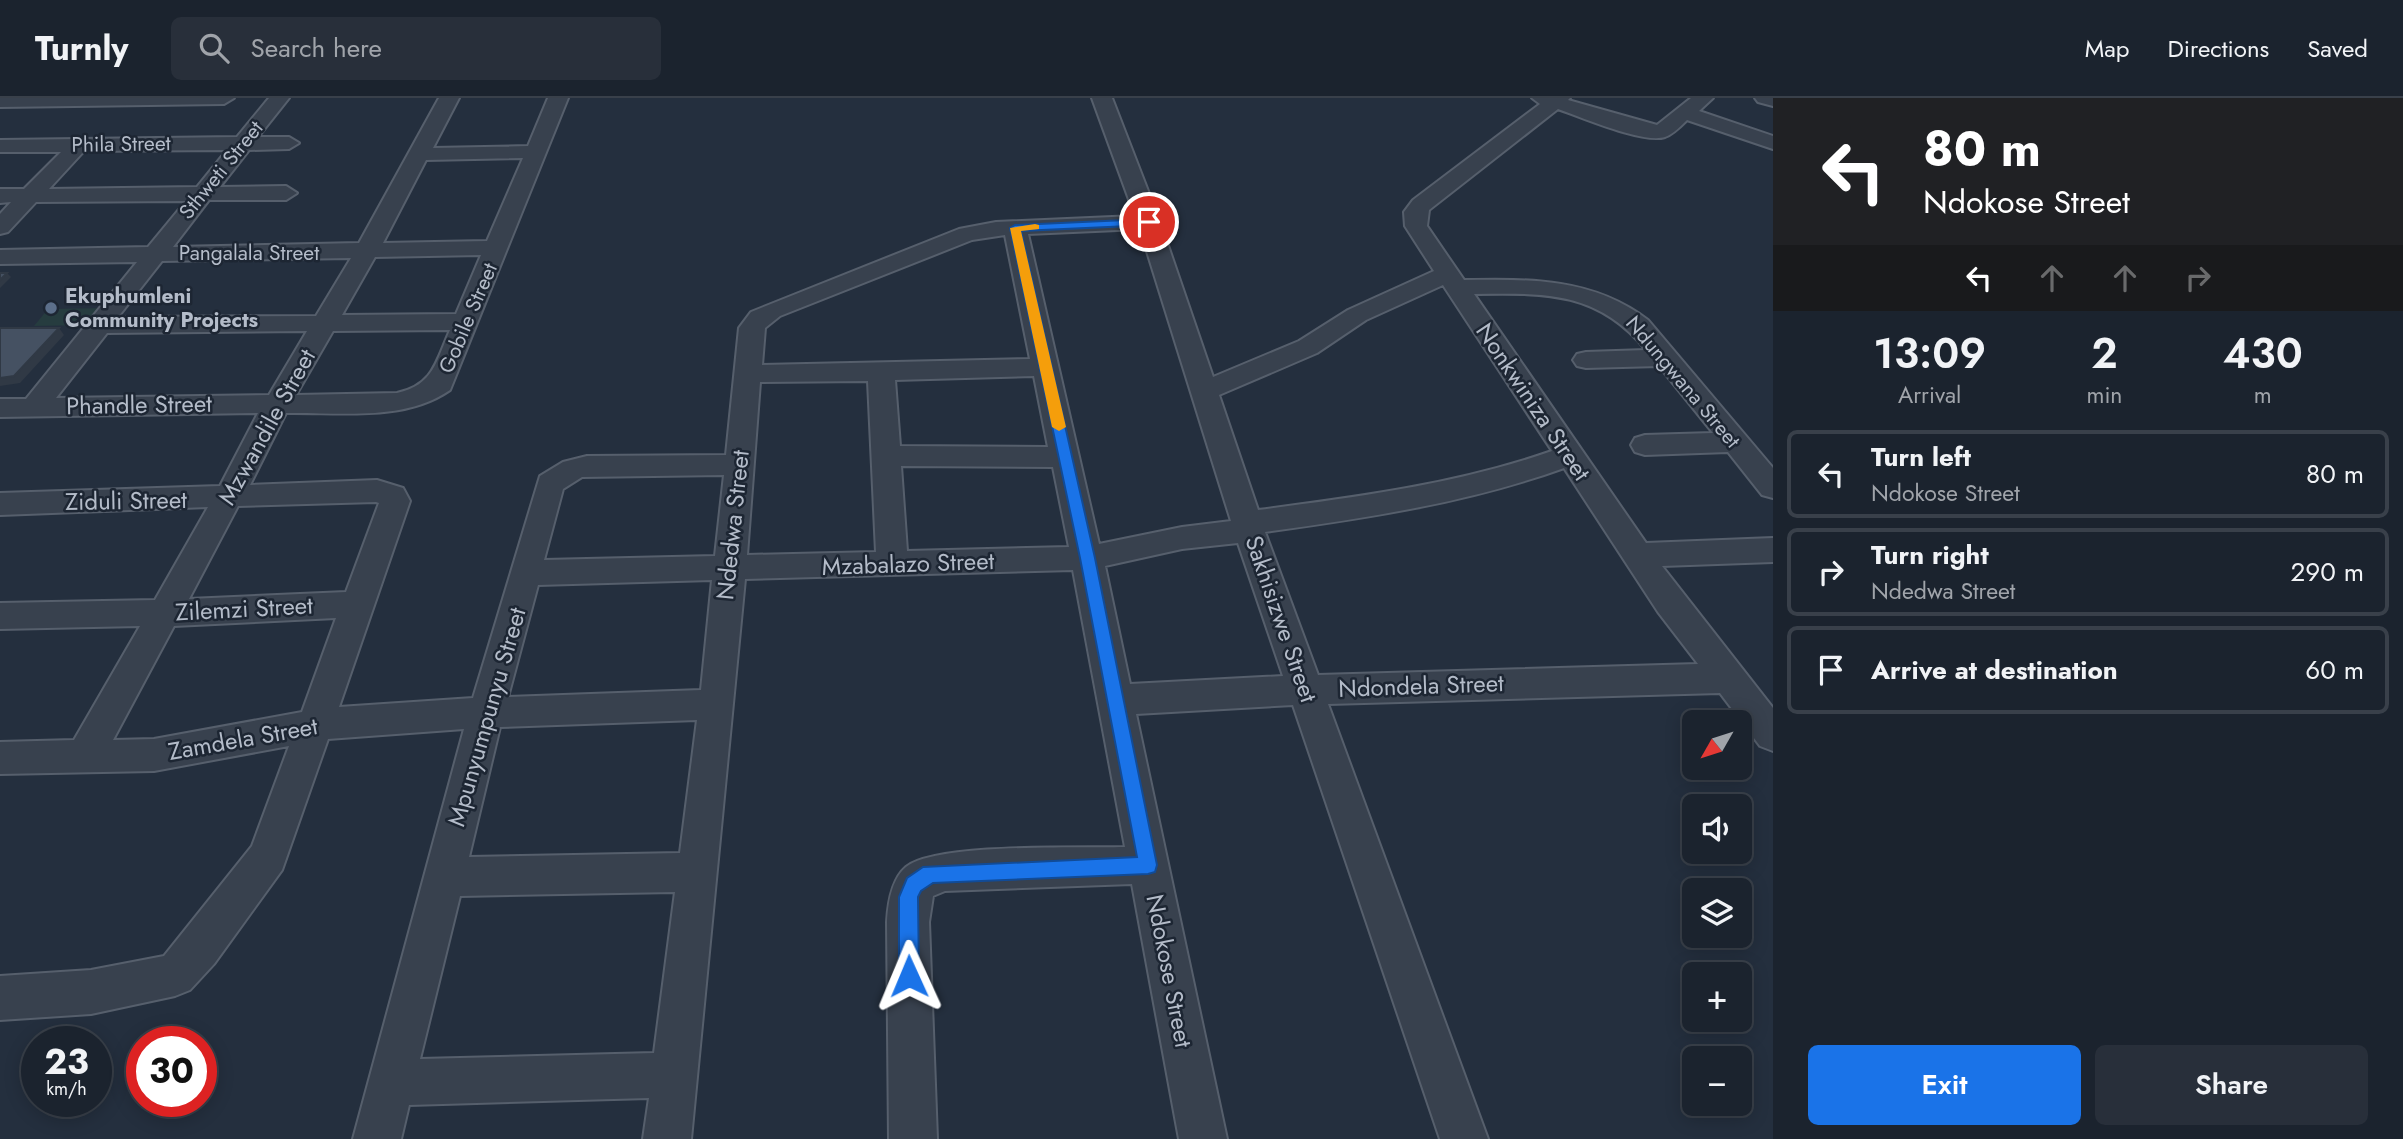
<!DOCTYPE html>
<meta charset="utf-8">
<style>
body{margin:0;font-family:Jost,sans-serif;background:#282f3a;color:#f1f3f6;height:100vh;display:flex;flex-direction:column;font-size:26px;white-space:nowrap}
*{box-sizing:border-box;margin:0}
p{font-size:23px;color:#a0a4aa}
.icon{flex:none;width:38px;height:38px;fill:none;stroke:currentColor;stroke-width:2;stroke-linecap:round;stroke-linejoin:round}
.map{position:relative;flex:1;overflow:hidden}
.panel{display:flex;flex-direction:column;background:#1b232e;width:630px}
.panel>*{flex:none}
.guide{background:#202124;color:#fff;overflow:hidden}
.needle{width:46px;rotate:231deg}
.controls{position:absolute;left:1682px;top:612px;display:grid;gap:14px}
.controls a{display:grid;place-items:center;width:70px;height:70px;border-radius:10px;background:#1b232e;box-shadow:0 4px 18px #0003,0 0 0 2px #39404a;font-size:35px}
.speed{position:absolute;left:21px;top:928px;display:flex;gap:14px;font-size:35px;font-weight:700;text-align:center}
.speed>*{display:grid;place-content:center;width:91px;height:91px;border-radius:50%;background:#1b232e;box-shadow:0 4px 18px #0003,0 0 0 2px #39404a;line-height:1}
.speed small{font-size:18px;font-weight:400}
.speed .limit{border:10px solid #d22;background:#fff;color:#111}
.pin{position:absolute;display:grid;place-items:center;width:60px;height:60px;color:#fff;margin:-30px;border:4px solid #fff;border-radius:50%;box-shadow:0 2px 7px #0007}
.me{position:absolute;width:77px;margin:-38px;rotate:359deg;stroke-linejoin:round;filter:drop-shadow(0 0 5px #0008)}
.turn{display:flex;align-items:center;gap:24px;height:147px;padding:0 35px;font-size:32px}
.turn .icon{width:91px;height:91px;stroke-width:2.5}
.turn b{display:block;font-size:49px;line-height:60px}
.lanes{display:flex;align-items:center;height:66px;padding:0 35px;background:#0003;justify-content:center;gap:35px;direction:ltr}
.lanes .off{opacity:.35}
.eta{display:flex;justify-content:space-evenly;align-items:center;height:119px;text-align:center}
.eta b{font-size:42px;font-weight:600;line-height:49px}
.action{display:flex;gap:14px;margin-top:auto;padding:14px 35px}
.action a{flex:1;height:80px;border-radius:10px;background:#1a73e8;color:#fff;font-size:28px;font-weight:600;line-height:80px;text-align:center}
.action a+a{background:#282f3a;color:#f1f3f6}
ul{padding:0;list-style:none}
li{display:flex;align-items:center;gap:21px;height:88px;margin:0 14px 10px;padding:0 21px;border:4px solid #39404a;border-radius:10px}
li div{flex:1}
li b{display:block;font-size:26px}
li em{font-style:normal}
header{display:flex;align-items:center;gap:42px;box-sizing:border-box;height:98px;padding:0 35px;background:#1b232e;border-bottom:2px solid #39404a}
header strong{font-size:33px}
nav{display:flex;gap:38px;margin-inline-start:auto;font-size:24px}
.search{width:490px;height:63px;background:#282f3a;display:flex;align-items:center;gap:18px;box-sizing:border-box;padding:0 24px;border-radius:10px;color:#a0a4aa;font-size:26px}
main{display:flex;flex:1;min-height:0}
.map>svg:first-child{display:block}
</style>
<header>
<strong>Turnly</strong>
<div class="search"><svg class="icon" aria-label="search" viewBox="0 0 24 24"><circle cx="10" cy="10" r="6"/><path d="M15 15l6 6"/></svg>Search here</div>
<nav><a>Map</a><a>Directions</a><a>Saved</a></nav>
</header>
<main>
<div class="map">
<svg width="1773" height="1041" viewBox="0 0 1773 1041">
<rect width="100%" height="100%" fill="#242f3e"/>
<path fill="#263c3f" d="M107,210l-13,17 -60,1 14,-17z"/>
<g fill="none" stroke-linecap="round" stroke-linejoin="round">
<defs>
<path id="minor" d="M0,0h234l-10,6 -224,3z
M269,0h20l-31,39h31l10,6 -10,6 -40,1 -29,37 66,-1 11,7 -11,7h-77l-36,47 186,-4 80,-145h20l-26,50 95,-2 20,-48h20l-118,292c-46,32 -110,22 -164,23l-36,72 127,-5 26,8 7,13 -71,206 134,-9 67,-222 23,-14 24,-6 139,-1 13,-127 12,-16 208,-83 37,-7 139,-6 -43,-118h20l48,124 53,155 86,-36 49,-31 86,-39 -29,-45 -1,-14 9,-12 127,-96 -8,-6h38l-2,2 89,25 34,-27h22l-14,13 74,25v13l-86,-29c-6,6 -14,14 -22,17 -22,7 -84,-20 -107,-28l-129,101 -2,16 37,54c67,-1 129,-2 184,40l125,148v30l-11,-3 -34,-43 -83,3 -10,-3 -4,-7 4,-7 10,-3 68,-2 -54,-67 -73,2 -9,-2 -4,-6 4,-6 9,-2 60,-2c-48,-59 -101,-57 -172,-56l172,249 127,-5v24l-111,4 111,142v43l-13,-5 -40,-53 -392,11 160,435h-48l-147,-434 -157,9 91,425h-48l-47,-255 -187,7 -12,5 -4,26 8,217h-48l-2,-217c1,-18 4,-42 19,-55 30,-24 175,-19 219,-20l-52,-277 -328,9 -54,560h-48l6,-41 -240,7 -8,34h-48l111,-410 -136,10 -46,131 -68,94 -24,26 -15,6 -84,18 -91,6v-44l91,-6 73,-14 88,-110 37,-100 -135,25 -154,3v-32l74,-2 66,-114 -140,3v-26l155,-3 53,-93 -208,8v-22l220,-7 38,-73 -258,4v-18h26l111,-137 -137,2v-14l148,-3 38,-46 -150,1 -28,30 -8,2v-20l11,-12 -11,1v-14h24l37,-37h-61v-12l237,-3zM227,52l-30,37 -148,2 35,-38zM523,60l-36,83 -104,2 43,-83zM1140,131l91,292 -49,6 -83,17 -71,-310zM1005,137l25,124 -268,6 3,-37 15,-12 192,-76zM481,157l-25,59 -114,1 33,-58zM351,160l-35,58 -198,1 44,-56zM1443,187l109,166c-95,33 -194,46 -294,59l-39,-115 98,-42 49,-33zM450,232c-14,31 -16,55 -53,63l-101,2 37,-64zM307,233l-38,64 -213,3 51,-65zM1034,278l14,71 -148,-1 -5,-66zM868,283l8,171 -129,3 13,-173zM901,368l152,1 16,80 -162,4zM1564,370l94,144 40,52 -380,11 -53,-143c101,-14 202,-29 299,-64zM724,377l-9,81 -171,4 19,-71 19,-12zM376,404l3,1 -33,89 -157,7 49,-93zM1238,445l45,133 -153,8 -25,-118 77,-17zM712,482l-11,110 -193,7 30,-112zM336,520l-34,94 -148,27 -41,1 61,-114zM697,622l-17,133 -211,4 31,-130zM675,794l-21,161 -234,6 40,-163z
M1755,0h18v8l-15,-4z"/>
</defs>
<use href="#minor" stroke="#565f6c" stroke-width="4"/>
<use href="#minor" fill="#38414e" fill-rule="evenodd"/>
</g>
<path fill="#303945" d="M7,175l4,4 -11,11v-8z
M59,230l5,7 -44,48 -20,3v-8z"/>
<path fill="#455162" stroke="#303945" stroke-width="2" d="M0,175h7l-7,7z
M0,230h59l-45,48 -14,2z"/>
<path fill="#1a73e8" stroke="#114b97" stroke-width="2" d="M1149,121l3,1v5l-131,6 74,327 62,307 -2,7 -7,2 -215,9 -12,8 -3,6 1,79 -3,8 -7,3 -7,-3 -3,-8v-79l8,-19 16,-11 214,-10 -57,-299 -70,-330 5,-3z"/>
<path fill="#f59e0b" d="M1035,126l4,1v4l-18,2 45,196 -7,4 -7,-4 -42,-199z"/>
<circle fill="#5c6f8a" stroke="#1d2633" stroke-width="2.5" cx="51" cy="210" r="7"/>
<g text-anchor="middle" stroke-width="5" stroke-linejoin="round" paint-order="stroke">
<g font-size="21" fill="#b4bcc9" stroke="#1d2633">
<text transform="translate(121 46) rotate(-1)" y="7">Phila Street</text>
<text transform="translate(221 72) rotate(-51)" y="7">Sthweti Street</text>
<text x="249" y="162">Pangalala Street</text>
<text transform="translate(468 220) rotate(-67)" y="7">Gobile Street</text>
<text transform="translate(1683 284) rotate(50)" y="7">Ndungwana Street</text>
</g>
<g font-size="21" font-weight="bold" fill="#b4bcc9" stroke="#1d2633" text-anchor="start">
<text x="65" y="205">Ekuphumleni<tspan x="65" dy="24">Community Projects</tspan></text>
</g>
<g font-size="24" fill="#b4bcc9" stroke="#1d2633">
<text transform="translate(1533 304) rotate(56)" y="8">Nonkwiniza Street</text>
<text transform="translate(139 307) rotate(-1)" y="8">Phandle Street</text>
<text transform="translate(267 329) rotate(-61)" y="8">Mzwandile Street</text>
<text transform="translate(126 403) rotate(-1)" y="8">Ziduli Street</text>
<text transform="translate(733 427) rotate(-84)" y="8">Ndedwa Street</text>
<text transform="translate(908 466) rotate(-2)" y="8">Mzabalazo Street</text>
<text transform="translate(244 511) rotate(-3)" y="8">Zilemzi Street</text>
<text transform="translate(1281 521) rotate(71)" y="8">Sakhisizwe Street</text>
<text transform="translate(1421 588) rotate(-2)" y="8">Ndondela Street</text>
<text transform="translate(487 619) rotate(-74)" y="8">Mpunyumpunyu Street</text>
<text transform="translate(243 641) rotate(-10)" y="8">Zamdela Street</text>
<text transform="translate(1169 873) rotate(79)" y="8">Ndokose Street</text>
</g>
</g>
</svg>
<div class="controls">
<a><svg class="needle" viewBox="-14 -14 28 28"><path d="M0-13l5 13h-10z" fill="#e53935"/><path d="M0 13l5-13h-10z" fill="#a0a4aa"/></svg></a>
<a><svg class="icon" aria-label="sound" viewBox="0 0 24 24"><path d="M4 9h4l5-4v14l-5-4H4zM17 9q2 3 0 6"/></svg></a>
<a><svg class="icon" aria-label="layers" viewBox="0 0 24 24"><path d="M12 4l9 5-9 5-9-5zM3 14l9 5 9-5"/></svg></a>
<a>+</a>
<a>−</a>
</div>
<div class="speed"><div>23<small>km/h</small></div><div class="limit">30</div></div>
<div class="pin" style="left:1149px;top:124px;background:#d93025"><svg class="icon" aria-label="arrive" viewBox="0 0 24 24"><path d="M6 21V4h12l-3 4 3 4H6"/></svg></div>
<svg class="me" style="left:909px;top:878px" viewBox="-20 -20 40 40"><path d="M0-17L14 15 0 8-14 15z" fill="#1a73e8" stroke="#fff" stroke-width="4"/></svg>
</div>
<section class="panel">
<div class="guide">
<div class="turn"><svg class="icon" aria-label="left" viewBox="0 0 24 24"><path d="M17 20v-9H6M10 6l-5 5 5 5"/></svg><div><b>80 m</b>Ndokose Street</div></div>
<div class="lanes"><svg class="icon" aria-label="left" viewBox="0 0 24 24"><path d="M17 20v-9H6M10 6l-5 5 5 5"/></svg><svg class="icon off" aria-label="ahead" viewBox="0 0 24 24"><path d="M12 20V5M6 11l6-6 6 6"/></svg><svg class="icon off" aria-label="ahead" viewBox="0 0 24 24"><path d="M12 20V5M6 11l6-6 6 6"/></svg><svg class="icon off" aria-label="right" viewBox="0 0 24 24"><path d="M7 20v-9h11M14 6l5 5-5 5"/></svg></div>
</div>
<div class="eta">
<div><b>13:09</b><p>Arrival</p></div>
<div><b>2</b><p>min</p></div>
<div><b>430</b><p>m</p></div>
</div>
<ul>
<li><svg class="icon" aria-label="left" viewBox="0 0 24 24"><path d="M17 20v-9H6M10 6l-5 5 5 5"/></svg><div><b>Turn left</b><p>Ndokose Street</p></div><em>80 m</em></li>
<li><svg class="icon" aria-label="right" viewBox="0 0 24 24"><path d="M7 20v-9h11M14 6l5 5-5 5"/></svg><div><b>Turn right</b><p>Ndedwa Street</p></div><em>290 m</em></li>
<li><svg class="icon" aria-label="arrive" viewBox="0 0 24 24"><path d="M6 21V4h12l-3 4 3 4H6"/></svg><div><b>Arrive at destination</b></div><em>60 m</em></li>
</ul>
<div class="action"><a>Exit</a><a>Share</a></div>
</section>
</main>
